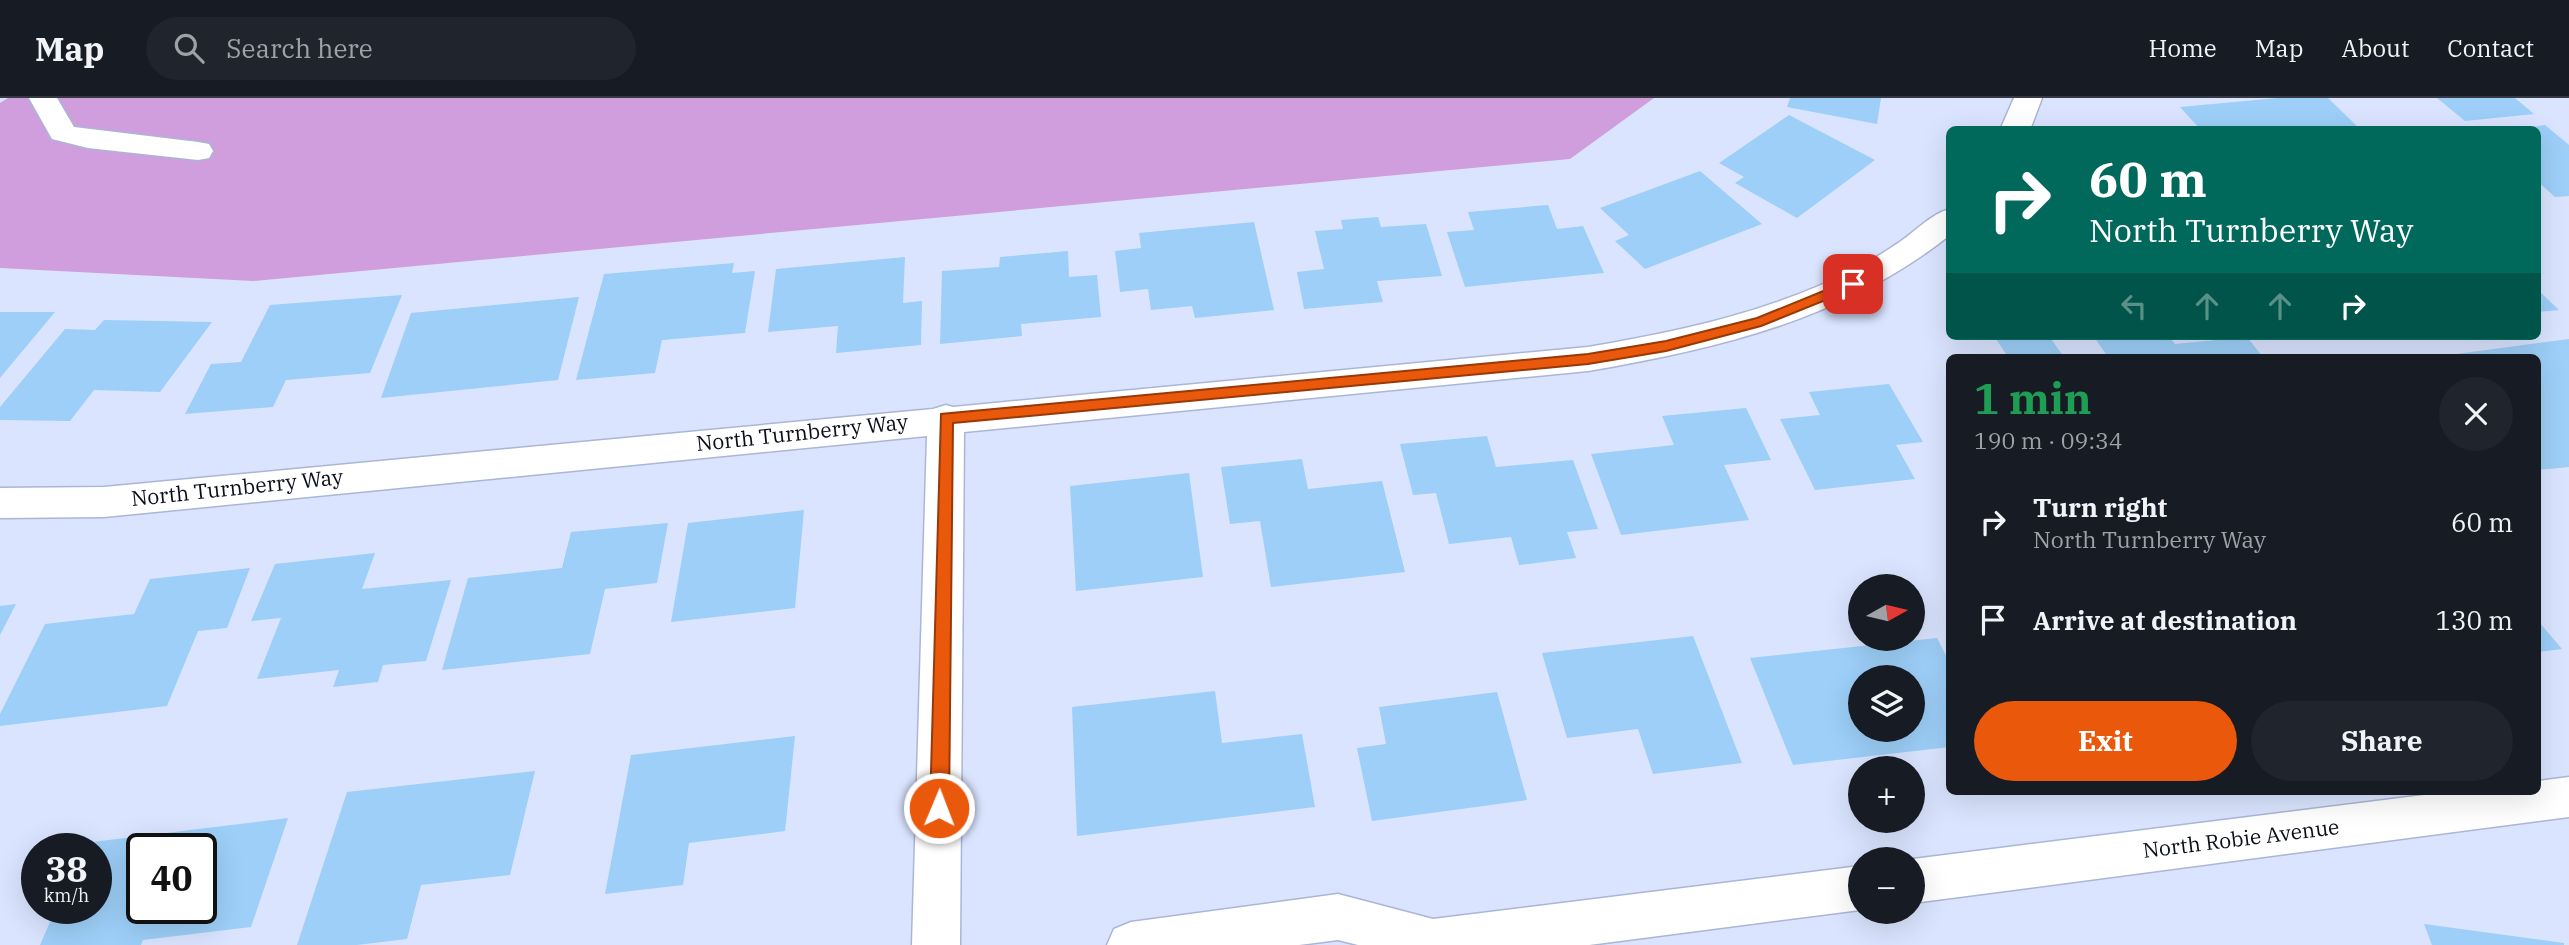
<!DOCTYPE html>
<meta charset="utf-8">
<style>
body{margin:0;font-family:"IBM Plex Serif",serif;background:#20242c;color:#f1f3f6;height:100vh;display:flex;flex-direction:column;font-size:26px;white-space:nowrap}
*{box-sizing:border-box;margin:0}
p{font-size:23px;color:#9ea1a6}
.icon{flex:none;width:38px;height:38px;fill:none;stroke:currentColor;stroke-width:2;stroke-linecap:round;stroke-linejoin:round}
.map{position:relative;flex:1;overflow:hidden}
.side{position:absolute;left:1946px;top:256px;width:595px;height:441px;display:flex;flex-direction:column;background:#171b24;border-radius:10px;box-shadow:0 7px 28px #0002}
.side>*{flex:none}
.banner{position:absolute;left:1946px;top:28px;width:595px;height:214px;border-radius:10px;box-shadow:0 7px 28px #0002;background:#00695c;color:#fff;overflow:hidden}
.needle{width:46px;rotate:82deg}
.buttons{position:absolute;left:1848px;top:476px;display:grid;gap:14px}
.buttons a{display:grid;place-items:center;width:77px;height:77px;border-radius:50%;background:#171b24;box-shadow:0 7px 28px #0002;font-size:35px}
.speed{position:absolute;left:21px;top:735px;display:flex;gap:14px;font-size:35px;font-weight:700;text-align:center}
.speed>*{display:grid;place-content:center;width:91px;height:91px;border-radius:50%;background:#171b24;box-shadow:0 7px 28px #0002;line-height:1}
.speed small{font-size:18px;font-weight:400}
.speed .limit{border:4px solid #111;border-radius:10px;background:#fff;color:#111}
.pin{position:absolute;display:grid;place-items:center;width:60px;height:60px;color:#fff;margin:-30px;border-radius:14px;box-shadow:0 4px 10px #0006}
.me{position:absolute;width:77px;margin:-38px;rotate:1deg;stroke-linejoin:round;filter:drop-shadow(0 0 5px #0008)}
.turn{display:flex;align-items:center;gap:24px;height:147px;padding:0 28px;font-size:32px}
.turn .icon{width:91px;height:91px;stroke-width:2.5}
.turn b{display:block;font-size:49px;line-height:60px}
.lanes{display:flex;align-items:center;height:66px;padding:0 28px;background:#0003;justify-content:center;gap:35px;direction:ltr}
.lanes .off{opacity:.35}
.round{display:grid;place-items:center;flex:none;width:74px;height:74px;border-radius:37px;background:#20242c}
.summary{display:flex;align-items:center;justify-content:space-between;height:119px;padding:0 28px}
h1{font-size:42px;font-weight:800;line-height:52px;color:#1e9e55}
.action{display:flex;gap:14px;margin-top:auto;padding:14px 28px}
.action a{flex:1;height:80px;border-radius:42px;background:#ea580c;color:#fff;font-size:28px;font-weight:800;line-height:80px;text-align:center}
.action a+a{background:#20242c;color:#f1f3f6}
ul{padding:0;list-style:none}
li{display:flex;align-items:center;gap:21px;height:98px;padding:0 28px}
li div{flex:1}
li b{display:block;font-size:26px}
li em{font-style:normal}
header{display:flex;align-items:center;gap:42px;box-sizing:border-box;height:98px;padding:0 35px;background:#171b24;border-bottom:2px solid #363941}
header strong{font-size:33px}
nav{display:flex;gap:38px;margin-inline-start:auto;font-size:24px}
.search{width:490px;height:63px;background:#20242c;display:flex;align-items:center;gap:18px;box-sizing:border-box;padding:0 24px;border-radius:38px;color:#9ea1a6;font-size:26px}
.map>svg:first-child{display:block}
</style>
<header>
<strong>Map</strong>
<div class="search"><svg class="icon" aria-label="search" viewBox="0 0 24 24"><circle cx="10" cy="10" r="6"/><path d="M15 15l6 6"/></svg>Search here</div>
<nav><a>Home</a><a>Map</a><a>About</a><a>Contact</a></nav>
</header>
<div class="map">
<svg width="2569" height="847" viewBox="0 0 2569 847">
<rect width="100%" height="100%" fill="#dae4fe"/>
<path fill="#d09edd" d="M8,0h1646l-84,61 -1317,122 -253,-13v-165z"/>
<path fill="#9dcff8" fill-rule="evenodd" d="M1790,0h91l-4,26 -90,-17z
M2278,0h50l33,32h-160l-21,-23z
M2437,0h78l19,16 -69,7z
M1789,17l86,45 -78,58 -62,-35 9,-6 -25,-14z
M2545,27l24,20v51l-14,1 -17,-15v-52h-24z
M1700,73l62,53 -117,45 -30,-28 14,-6 -29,-27z
M1548,107l9,24 26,-3 21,47 -139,14 -18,-55 27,-2 -6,-18z
M1378,119l3,10 45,-3 16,52 -65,5 6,21 -79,7 -7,-37 27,-3 -9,-38 28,-2 -2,-9z
M1254,124l20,88 -79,8 -3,-12 -41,4 -3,-21 -28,3 -5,-41 26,-3 -2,-15z
M1068,153l1,26 28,-2 4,42 -80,7 1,12 -82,8 2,-73 57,-4 1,-10z
M905,159l-2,46 19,-2 -1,44 -85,8 2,-27 -70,6 8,-63z
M734,165l-2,10 23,-2 -10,62 -83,7 -7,33 -79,7 28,-106z
M2538,192l21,20 -21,2z
M402,197l-32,78 -84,7 -13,27 -88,7 26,-50 30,-2 29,-57z
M579,199l-21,83 -177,18 30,-85z
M0,214h55l-55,66z
M104,222l108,2 -52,70 -66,-2 -24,31 -70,-1v-13l65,-78 30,1z
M1994,238h55l15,21h-56z
M2103,238h66l6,8 72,-7 16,20h-155l-14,-20z
M2569,241v128l-31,3v-113h-104z
M1889,286l34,58 -27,3 19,34 -100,11 -35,-71 40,-4 -11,-23z
M1746,310l25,52 -47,5 25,55 -128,15 -30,-81 83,-9 -12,-29z
M1487,338l9,31 77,-7 25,69 -31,3 9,26 -57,7 -8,-28 -62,7 -13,-51 -23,2 -13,-51z
M1302,361l6,30 74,-8 23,91 -134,15 -11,-66 -30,3 -9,-57z
M1189,375l14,104 -127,14 -6,-105z
M804,412l-9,98 -124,14 17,-99z
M668,425l-11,60 -52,6 -15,65 -148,16 26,-92 94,-10 9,-36z
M375,455l-13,36 89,-9 -25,81 -43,4 -5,17 -45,5 6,-17 -82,9 24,-61 -30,3 24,-57z
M250,470l-23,60 -29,3 -31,75 -167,20v-12l45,-90 89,-10 16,-35z
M16,506l-16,31v-29z
M2538,523l24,28 -24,3z
M1693,538l49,127 -89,11 -15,-45 -71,9 -25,-85z
M1937,540l13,25v84l-157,18 -43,-107zM1860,579h53v53h-53z
M1215,593l7,52 80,-9 13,73 -238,29 -5,-129z
M1497,594l30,108 -155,21 -15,-73 29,-4 -7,-37z
M795,638l-10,95 -96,12 -6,42 -78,9 26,-139z
M535,673l-25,104 -89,10 -14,54 -50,6h-60l50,-153z
M288,720l-37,109 -108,13 -2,5h-101l16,-37h40v-59h-14l2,-6zM142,751h59v59h-59z
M2424,826l140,19v2h-132z"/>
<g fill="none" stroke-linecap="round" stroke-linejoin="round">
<defs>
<path id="minor" d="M29,0h28l17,29 124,15 11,2 4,7 -4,7 -11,2 -110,-12 -36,-9z
M2014,0h28l-12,32h-30z
M1950,111v26c-105,84 -233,114 -362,136l-624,61 -4,513h-48l15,-509 -823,81 -104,1v-30l104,-1 829,-78 13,-4 7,2 635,-60c93,-16 183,-35 267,-78 15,-8 32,-18 46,-28 16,-11 30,-27 49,-32z
M2569,679v40l-656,86v-44l543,-68h82v-10z
M1860,768v44l-271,35h-231l-20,-5 -39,5h-192l7,-16 17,-7 207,-28 95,25z"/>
</defs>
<use href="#minor" stroke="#aab6d5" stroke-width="3"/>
<use href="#minor" fill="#fff" fill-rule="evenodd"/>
</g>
<path fill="#ea580c" stroke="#983908" stroke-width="2" d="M1853,181l7,5 -2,3 -97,39 -95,25 -78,13 -635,59 -4,385 -3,6 -7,2 -6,-2 -3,-6 11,-394 647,-60 78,-13 91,-23z"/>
<g text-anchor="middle" stroke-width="5" stroke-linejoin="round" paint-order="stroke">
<g font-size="21" fill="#0a0e18" stroke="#fff">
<text transform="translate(802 335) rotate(-6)" y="7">North Turnberry Way</text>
<text transform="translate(237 390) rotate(-6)" y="7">North Turnberry Way</text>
<text transform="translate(2241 741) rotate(-7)" y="7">North Robie Avenue</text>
</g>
</g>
</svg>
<div class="buttons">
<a><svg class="needle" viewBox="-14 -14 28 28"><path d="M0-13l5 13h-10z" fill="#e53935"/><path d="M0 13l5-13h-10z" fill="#9ea1a6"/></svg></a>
<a><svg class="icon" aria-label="layers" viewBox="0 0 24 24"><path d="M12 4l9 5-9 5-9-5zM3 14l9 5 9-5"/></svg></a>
<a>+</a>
<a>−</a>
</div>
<div class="speed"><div>38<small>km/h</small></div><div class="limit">40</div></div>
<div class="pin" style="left:1853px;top:186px;background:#d93025"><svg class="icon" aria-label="arrive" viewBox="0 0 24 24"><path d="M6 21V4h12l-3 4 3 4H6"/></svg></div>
<svg class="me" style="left:939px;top:710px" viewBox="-20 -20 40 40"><circle r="17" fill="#ea580c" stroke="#fff" stroke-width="3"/><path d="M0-11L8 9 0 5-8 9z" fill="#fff"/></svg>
<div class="banner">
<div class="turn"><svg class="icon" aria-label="right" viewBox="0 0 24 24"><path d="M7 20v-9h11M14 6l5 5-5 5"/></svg><div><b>60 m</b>North Turnberry Way</div></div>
<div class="lanes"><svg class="icon off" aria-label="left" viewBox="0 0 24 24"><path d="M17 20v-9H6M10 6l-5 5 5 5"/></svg><svg class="icon off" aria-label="ahead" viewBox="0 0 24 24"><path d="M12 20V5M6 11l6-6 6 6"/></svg><svg class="icon off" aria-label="ahead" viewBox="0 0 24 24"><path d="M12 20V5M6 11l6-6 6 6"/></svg><svg class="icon" aria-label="right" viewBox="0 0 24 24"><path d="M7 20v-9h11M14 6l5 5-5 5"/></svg></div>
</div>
<section class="side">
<div class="summary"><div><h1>1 min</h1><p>190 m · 09:34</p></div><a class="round"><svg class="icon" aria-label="close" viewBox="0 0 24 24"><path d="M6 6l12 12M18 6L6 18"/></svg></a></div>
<ul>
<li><svg class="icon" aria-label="right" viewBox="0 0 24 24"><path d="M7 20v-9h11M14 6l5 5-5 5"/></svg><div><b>Turn right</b><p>North Turnberry Way</p></div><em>60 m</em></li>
<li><svg class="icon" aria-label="arrive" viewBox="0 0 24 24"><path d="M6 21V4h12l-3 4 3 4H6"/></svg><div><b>Arrive at destination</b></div><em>130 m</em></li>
</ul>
<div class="action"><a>Exit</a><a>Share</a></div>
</section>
</div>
